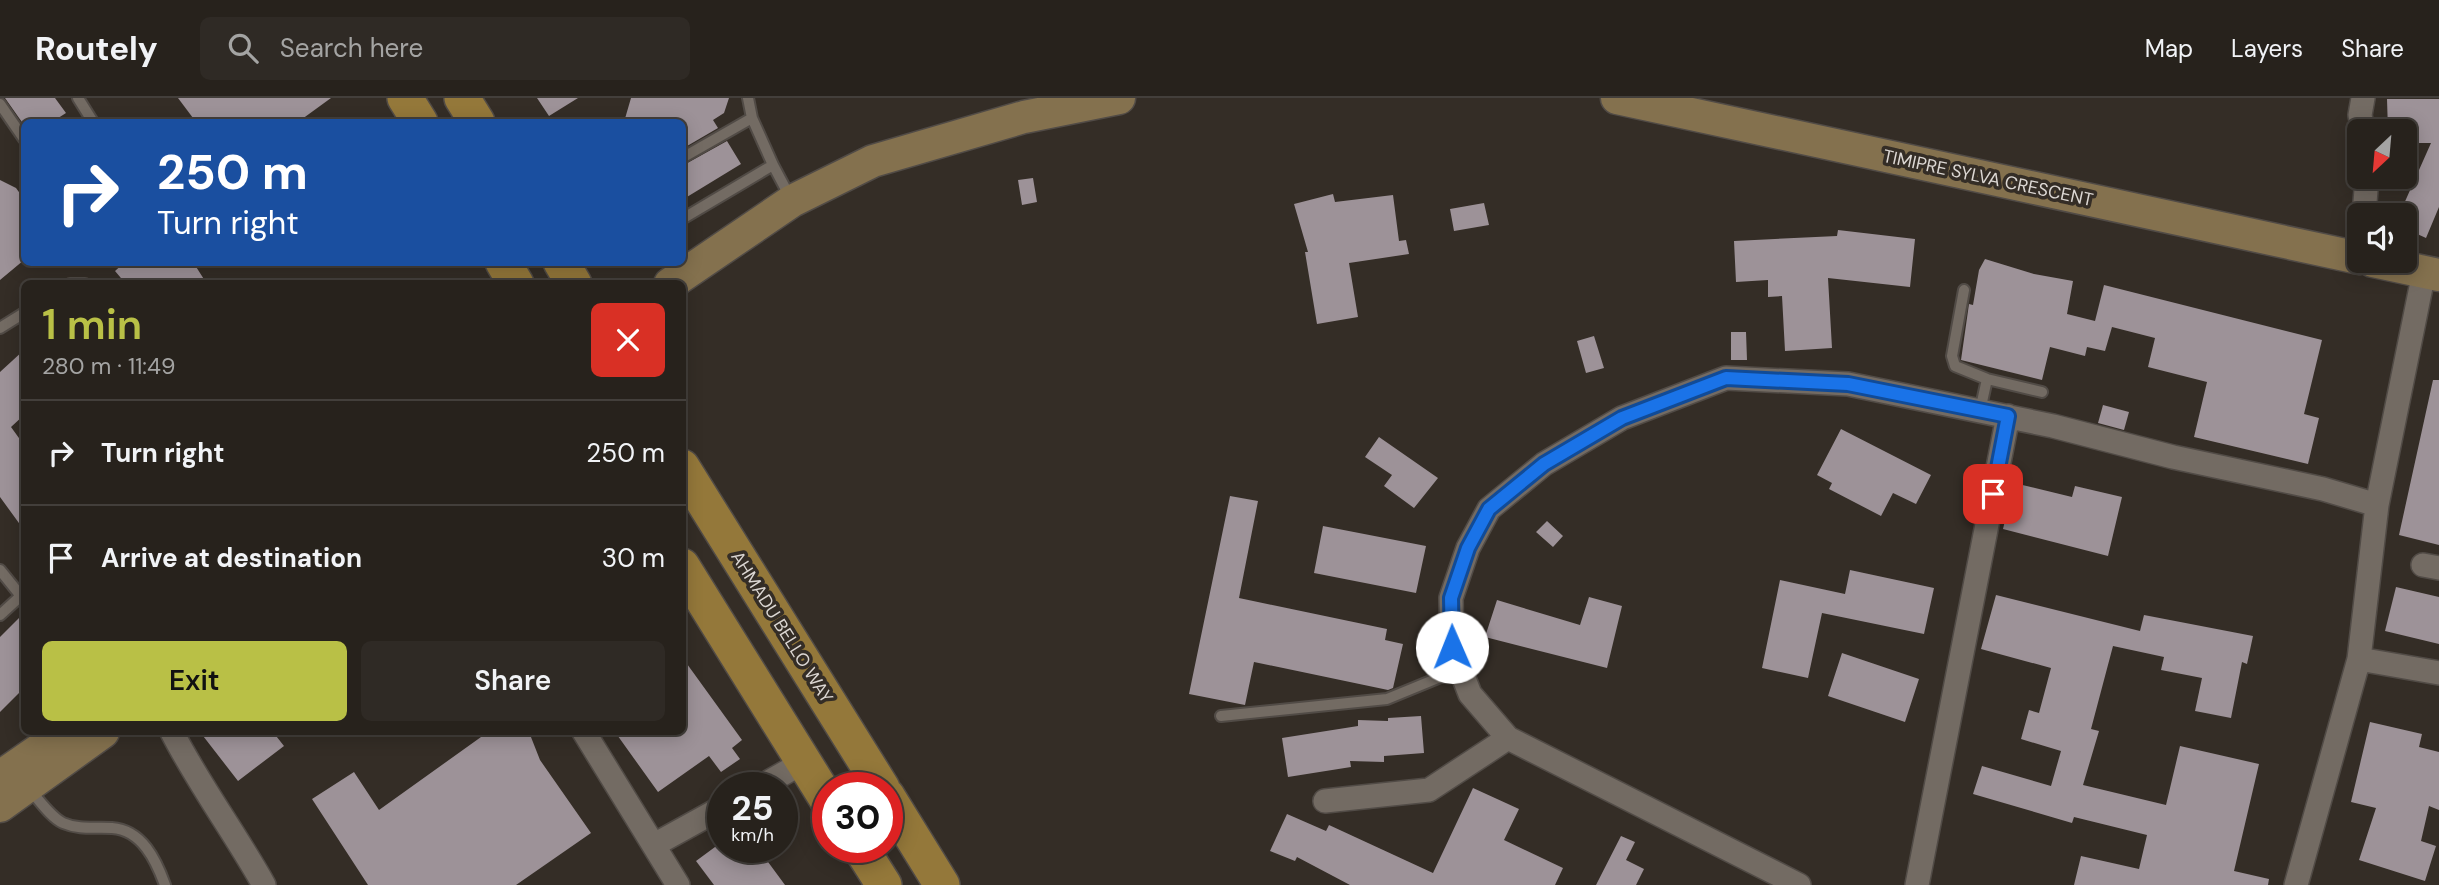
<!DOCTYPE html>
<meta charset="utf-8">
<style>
body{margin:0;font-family:"DM Sans",sans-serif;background:#2f2a25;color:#f1f3f6;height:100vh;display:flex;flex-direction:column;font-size:26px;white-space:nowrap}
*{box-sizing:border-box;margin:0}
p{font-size:23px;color:#a4a4a3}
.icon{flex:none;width:38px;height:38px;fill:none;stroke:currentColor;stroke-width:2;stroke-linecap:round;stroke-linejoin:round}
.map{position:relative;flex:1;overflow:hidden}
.sheet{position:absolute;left:21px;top:182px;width:665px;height:455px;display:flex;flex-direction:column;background:#27221c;border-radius:10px;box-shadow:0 4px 18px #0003,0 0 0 2px #433f3b}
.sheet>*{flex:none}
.guide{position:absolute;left:21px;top:21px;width:665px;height:147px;border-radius:10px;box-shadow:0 4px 18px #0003,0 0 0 2px #433f3b;background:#1a4fa0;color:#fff;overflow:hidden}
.needle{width:46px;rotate:206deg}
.controls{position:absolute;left:2347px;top:21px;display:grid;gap:14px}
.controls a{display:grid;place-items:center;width:70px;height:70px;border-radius:10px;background:#27221c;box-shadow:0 4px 18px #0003,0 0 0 2px #433f3b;font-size:35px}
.speed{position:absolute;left:707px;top:674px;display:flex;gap:14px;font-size:35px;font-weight:700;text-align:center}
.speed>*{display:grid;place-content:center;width:91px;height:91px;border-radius:50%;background:#27221c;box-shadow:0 4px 18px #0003,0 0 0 2px #433f3b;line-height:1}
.speed small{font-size:18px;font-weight:400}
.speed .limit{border:10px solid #d22;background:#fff;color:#111}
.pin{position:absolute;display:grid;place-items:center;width:60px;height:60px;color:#fff;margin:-30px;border-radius:14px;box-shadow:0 4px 10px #0006}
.me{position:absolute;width:77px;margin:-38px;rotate:359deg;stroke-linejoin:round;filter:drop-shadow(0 0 5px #0008)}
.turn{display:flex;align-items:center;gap:24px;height:147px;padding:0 21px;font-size:32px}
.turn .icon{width:91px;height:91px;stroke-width:2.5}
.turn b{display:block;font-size:49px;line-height:60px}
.round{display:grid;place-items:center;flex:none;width:74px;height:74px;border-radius:10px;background:#2f2a25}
.summary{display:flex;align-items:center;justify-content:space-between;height:119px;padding:0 21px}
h1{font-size:42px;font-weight:600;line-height:52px;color:#b9c046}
.action{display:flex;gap:14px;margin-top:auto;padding:14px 21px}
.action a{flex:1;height:80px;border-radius:10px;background:#b9c046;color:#111;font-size:28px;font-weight:600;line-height:80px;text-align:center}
.action a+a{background:#2f2a25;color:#f1f3f6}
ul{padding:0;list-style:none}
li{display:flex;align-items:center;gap:21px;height:105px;padding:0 21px;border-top:2px solid #433f3b}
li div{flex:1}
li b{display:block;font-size:26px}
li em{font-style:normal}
header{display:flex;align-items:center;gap:42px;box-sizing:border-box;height:98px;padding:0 35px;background:#27221c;border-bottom:2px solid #433f3b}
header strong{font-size:33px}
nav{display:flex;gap:38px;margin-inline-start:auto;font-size:24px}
.search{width:490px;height:63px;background:#2f2a25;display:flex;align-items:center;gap:18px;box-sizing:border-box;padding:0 24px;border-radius:10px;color:#a4a4a3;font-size:26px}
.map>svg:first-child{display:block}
</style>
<header>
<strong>Routely</strong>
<div class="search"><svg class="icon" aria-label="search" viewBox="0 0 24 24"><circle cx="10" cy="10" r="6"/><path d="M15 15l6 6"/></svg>Search here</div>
<nav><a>Map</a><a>Layers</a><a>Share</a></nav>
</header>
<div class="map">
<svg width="2439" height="787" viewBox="0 0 2439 787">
<rect width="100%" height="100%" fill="#342d26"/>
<path fill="#9d9298" d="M5,0h50l11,15 -14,9 -28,3z
M178,0h153l-33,24h-102z
M537,0h41l-29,18z
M631,0h98l-5,15 -11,7 5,8 -36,21v-27h-58z
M2387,1h52v108l-13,31 -22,-10v-13h-5l32,-72h-27v-12h-16z
M727,43l14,23 -59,36v-34z
M1033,80l4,24 -15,3 -4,-25z
M0,82l16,8 8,11v61l-24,20z
M1333,96l2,8 58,-7 6,46 7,-1 3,14 -60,9 9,54 -41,7 -12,-72h3l-14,-48z
M1484,105l5,22 -35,6 -4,-22z
M1838,132l77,9 -5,48 -82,-9 4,70 -47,3 -3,-55 -14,1v-17l-32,2 -2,-41 103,-5z
M1985,161l49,15 39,7 -6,33 28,7 9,-36 218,55 -18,74 15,4 -11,46 -114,-27 13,-55 -59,-15 7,-29 -43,-11 -7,24 -18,-4 -2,9 -35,-9 -8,33 -81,-20 8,-56 4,1 6,-35z
M125,164h68l14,22h-81l-11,-13z
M1731,234h15l1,28h-16z
M1594,238l10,32 -18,5 -9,-32z
M24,252v65l-13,12 13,18v85l-24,-33v-125z
M2433,282h6v165l-40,-10z
M2103,307l26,7 -5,18 -26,-7z
M1841,331l90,46 -15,29 -23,-11 -12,23 -52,-27 3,-6 -15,-8z
M1379,339l59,41 -24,30 -30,-22 8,-11 -27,-18z
M2014,385l58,14 3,-11 47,11 -14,59 -105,-27z
M1230,398l28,5 -19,97 148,31 -2,11 18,4 -10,44 -5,2 -134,-28 -9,43 -56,-11z
M1547,423l16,15 -10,11 -17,-15z
M1323,428l103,20 -10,47 -102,-20z
M1850,472l84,18 -10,46 -102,-21 -14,65 -46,-10 18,-88 65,14z
M2396,489l43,10v47l-54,-13z
M1996,497l144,36 4,-16 109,21 -6,28 -5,-2 -11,56 -36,-7 7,-33 -41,-8 3,-13 -51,-11 -22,83 8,2 -16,54 83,20 14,-59 79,18 -25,107 35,8 -1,6h-194l7,-29 58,13 8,-34 -73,-18 -2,6 -99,-29 9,-28 69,20 10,-35 -40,-12 8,-29 10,3 12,-45 -70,-19z
M1589,499l33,9 -15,62 -122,-31 12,-37 83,25z
M24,515v75l-24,24v-75z
M1842,555l77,26 -14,43 -77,-26z
M682,559l60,83 -10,8 8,11 -19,13 -12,-16 -51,36 -43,-60h67z
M1421,618l3,37 -40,3v6l-34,-1 1,6 -63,10 -6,-39 76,-12v-6l30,1v-3z
M2370,624l52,12 -3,13 20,5v58l-10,-4 -8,35 15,5 -11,35 -66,-21 17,-52 -25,-6z
M200,634h73l11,14 -46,35z
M488,634h41l11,28 51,73 -75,52h-148l-56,-86 42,-27 25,38z
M1473,690l46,21 -15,31 59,28 -8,17h-205l-53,-28 -2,4 -25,-10 17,-37 39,17 3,-6 104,48z
M1621,738l14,6 -9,18 18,9 -8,16h-40z
M715,749h42l28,38h-71l-18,-24z"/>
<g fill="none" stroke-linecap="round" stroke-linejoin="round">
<defs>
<path id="lane" d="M78,0l15,24
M748,0l4,20 21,47
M0,6l24,35
M682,60l70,-40
M682,121l91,-54 18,34
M70,186h15
M1964,192l-12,66 3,10 32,13 55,13
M0,230l24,-15
M1980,313l7,-32
M0,472l21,26
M0,517l24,-22
M1221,618l166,-17 73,-30
M28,690c10,10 22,29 35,35 16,7 32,4 49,5 30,2 44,32 53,57"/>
<path id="street" d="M2363,0l-3,17 3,16
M2364,117l3,-38
M2423,467l16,3
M2359,561l80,14
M172,634c27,53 63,101 92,153
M584,634l94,153
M758,690l44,-25
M1325,703l104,-11 79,-52
M654,747l69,-38
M1799,787l-291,-147 -38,-44 -18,-47 -1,-49 17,-50 21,-39 55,-45 78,-46 104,-40 122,6 205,42 120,31 150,32 54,16
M1917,787l91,-469
M2296,787l63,-226 18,-154 47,-233"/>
<path id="secondary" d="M1617,0l742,160
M2373,163l66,14
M670,186l122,-83 81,-40 151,-44 95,-19
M0,679l65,-45
M0,708l103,-74"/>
<path id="primary" d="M405,0l15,24
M462,0l15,24
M503,164l13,22
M561,164l13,22
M682,369l200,321
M682,468l146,235
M887,698l55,89
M860,749l24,38"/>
</defs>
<use href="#lane" stroke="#514b46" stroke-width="14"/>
<use href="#street" stroke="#514b46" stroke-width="26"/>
<use href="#secondary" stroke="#514b46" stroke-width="35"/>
<use href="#primary" stroke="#514b46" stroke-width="38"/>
<use href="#lane" stroke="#736b63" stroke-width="10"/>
<use href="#street" stroke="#736b63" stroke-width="23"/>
<use href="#secondary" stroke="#84714e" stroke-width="32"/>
<use href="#primary" stroke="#94783a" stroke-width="35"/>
</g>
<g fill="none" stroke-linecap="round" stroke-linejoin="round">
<defs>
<path id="route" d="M1452,549l-1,-49 17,-50 21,-39 55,-45 78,-46 104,-40 122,6 160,32 -15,78"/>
</defs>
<use href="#route" stroke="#114b97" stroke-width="18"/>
<use href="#route" stroke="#1a73e8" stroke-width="12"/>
</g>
<g text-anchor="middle" stroke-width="7" stroke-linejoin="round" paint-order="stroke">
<g font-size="18" fill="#dcd7d3" stroke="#342d26">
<text transform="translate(1988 80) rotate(12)" y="6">TIMIPRE SYLVA CRESCENT</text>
<text transform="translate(782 529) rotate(58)" y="6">AHMADU BELLO WAY</text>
</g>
</g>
</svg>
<div class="controls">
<a><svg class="needle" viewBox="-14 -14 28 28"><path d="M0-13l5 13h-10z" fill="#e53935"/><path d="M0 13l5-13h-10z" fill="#a4a4a3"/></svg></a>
<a><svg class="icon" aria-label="sound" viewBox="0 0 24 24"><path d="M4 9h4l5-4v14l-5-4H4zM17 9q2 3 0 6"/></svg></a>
</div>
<div class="speed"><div>25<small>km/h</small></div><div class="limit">30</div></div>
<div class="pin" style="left:1993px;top:396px;background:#d93025"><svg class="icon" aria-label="arrive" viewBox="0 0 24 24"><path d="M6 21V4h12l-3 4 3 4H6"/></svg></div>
<svg class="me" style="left:1452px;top:549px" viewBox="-20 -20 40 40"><circle r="19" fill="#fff"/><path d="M0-13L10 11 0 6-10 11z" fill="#1a73e8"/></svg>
<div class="guide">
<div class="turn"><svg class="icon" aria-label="right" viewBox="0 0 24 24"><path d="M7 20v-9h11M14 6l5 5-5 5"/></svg><div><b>250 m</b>Turn right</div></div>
</div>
<section class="sheet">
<div class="summary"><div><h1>1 min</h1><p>280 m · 11:49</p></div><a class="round" style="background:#d93025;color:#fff"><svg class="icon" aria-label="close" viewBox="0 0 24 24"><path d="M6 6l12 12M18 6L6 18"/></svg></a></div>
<ul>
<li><svg class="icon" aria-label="right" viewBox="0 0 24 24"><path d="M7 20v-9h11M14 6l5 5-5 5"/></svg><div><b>Turn right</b></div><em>250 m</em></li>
<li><svg class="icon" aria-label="arrive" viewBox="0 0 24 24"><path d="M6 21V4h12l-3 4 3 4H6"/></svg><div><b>Arrive at destination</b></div><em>30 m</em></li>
</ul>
<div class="action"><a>Exit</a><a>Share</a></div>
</section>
</div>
